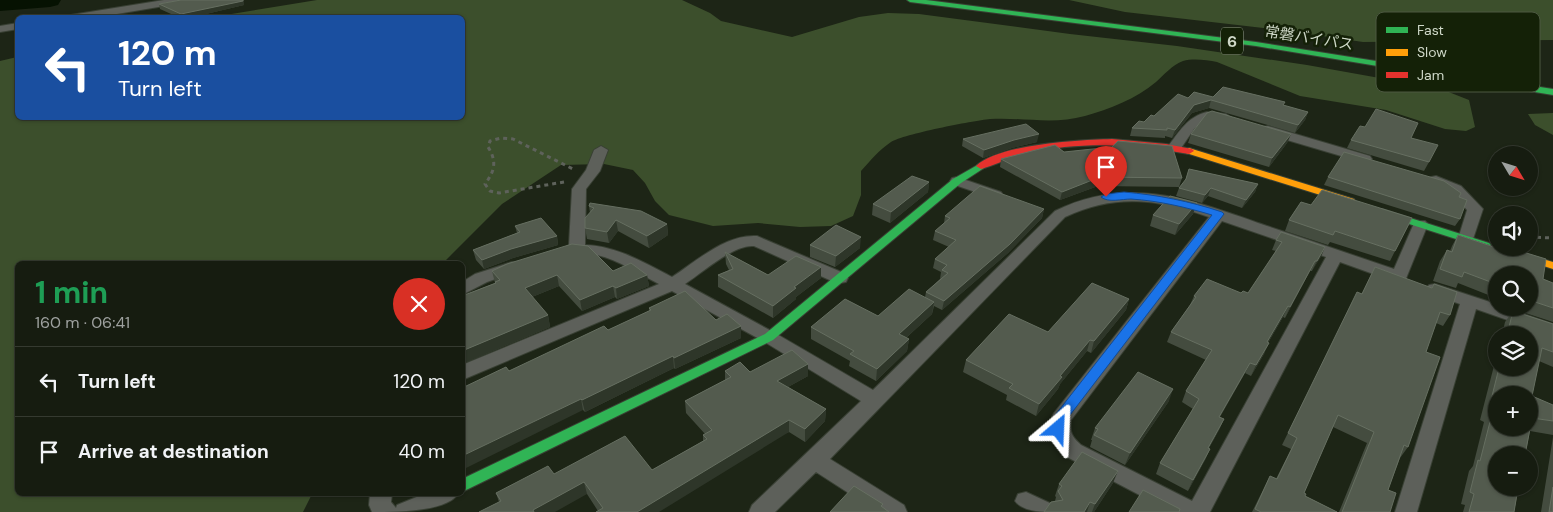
<!DOCTYPE html>
<meta charset="utf-8">
<style>
body{margin:0;font-family:"DM Sans","Noto Sans JP",sans-serif;background:#1f2519;color:#f1f3f6;height:100vh;display:flex;flex-direction:column;font-size:19px;white-space:nowrap}
*{box-sizing:border-box;margin:0}
p{font-size:16px;color:#9ea19f}
.icon{flex:none;width:28px;height:28px;fill:none;stroke:currentColor;stroke-width:2;stroke-linecap:round;stroke-linejoin:round}
.map{position:relative;flex:1;overflow:hidden}
.sheet{position:absolute;left:15px;top:261px;width:450px;height:235px;display:flex;flex-direction:column;background:#161c10;border-radius:8px;box-shadow:0 1px 4px #0004,0 0 0 1px #353a30}
.sheet>*{flex:none}
.guide{position:absolute;left:15px;top:15px;width:450px;height:105px;border-radius:8px;box-shadow:0 1px 4px #0004,0 0 0 1px #353a30;background:#1a4fa0;color:#fff;overflow:hidden}
.needle{width:32px;rotate:128deg}
.controls{position:absolute;left:1488px;top:146px;display:grid;gap:10px}
.controls a{display:grid;place-items:center;width:50px;height:50px;border-radius:50%;background:#161c10;box-shadow:0 1px 4px #0004,0 0 0 1px #353a30;font-size:25px}
.pin{position:absolute;display:grid;place-items:center;width:42px;height:42px;color:#fff;margin:-51px -21px;border-radius:50% 50% 50% 0;rotate:-45deg;box-shadow:0 0 5px #0007}
.pin .icon{rotate:45deg}
.me{position:absolute;width:55px;margin:-28px;rotate:26deg;stroke-linejoin:round;filter:drop-shadow(0 0 4px #0008)}
.turn{display:flex;align-items:center;gap:18px;height:105px;padding:0 20px;font-size:22px}
.turn .icon{width:65px;height:65px;stroke-width:2.5}
.turn b{display:block;font-size:35px;line-height:42px}
.round{display:grid;place-items:center;flex:none;width:52px;height:52px;border-radius:26px;background:#1f2519}
.head{display:flex;align-items:center;justify-content:space-between;height:85px;padding:0 20px}
h1{font-size:30px;font-weight:700;line-height:38px;color:#1e9e55}
ul{padding:0;list-style:none}
li{display:flex;align-items:center;gap:15px;height:70px;padding:0 20px;border-top:1px solid #353a30}
li div{flex:1}
li b{display:block;font-size:19px}
li em{font-style:normal}
.map>svg:first-child{display:block}
</style>
<div class="map">
<svg width="1553" height="512" viewBox="0 0 1553 512">
<rect width="100%" height="100%" fill="#1d2516"/>
<path fill="#3c4f2c" d="M317,0h365l28,13 11,8 71,16 67,-20 29,-4 31,1 151,20 107,12 130,19 134,24 28,11 6,27 -9,4 -21,-2 -59,-19 -86,-14 -83,-34c-10,-2 -24,-4 -34,-1 -11,4 -19,14 -27,21 -20,17 -47,27 -71,34 -32,9 -63,1 -95,3 -18,2 -86,15 -99,23 -12,8 -21,19 -30,29v24l-8,21 -22,10 -31,1 -42,-4 -45,3 -44,-11 -14,-14 -10,-18 -12,-13 -29,-6 -43,1 -59,39 -60,60h-424v230h294l-9,18h-303v-451l17,-4 1,61h444v-100l-249,-1z
M1069,0h484v40l-190,2 -82,-12 -156,-18z
M1553,113v22l-18,-10 -7,-11z"/>
<g fill="none" stroke-linecap="round" stroke-linejoin="round">
<path fill="#061202" fill-rule="evenodd" d="M0,0h61l-3,5 -8,2 -50,4z"/>
<defs>
<path id="street" d="M164,0h23l-5,3 -89,15h-27l5,-3z
M18,23v6l-18,3v-6z
M1207,112l19,2 6,4 -6,4 -22,-2 -10,9 -15,22h-10l-2,-3c12,-16 20,-31 40,-36z
M1268,126l102,30 2,3 -7,4 -102,-30 -2,-3 2,-3z
M601,146l7,4 -8,21 -14,18 -1,56c32,1 60,18 87,32 25,-16 53,-43 85,-41l89,38 2,4 -2,4 -6,1 -6,-1 -80,-36c-20,-2 -52,27 -69,38l90,49 98,57 182,-179c75,-37 139,-10 212,15 43,14 85,29 127,43l21,-48h10l3,3 -23,57 -6,1 -6,-1 -53,-19 -130,250h-38l-105,-55c-14,-12 -23,-27 -13,-44l155,-196c-50,-18 -94,-24 -144,0l-235,242 74,46 3,7h-29l-62,-40 -41,40h-26l3,-7 109,-104 -98,-60 -91,-50 -210,89v-15l197,-81c-20,-10 -40,-24 -62,-29 -10,-2 -21,0 -32,-3l-2,-3 6,-4 3,-56 14,-19 8,-20zM1222,221l104,36 -134,244 -111,-56c-9,-8 -12,-13 -10,-25z
M1436,176l25,10 22,23 -11,33h-12l-2,-3 9,-29 -16,-18 -20,-9 -2,-3 2,-3z
M957,177l44,15 2,3 -2,3 -5,1 -44,-15 -2,-3 2,-3z
M512,262l6,1 2,4 -2,4 -31,11 -25,13v-13l13,-8z
M1435,284l61,20v4h10l47,16v12l-77,-27 -59,203h-22l65,-208 -31,-11 -3,-4 3,-4z
M1026,492l28,13 3,7c-15,0 -34,0 -42,-11l3,-7z
M370,494h22l-1,8 5,6 1,-3 27,-11h34c-12,18 -63,18 -86,18l-3,-7z"/>
<path id="fast" d="M907,0h19l330,42 297,47v6l-297,-49 -346,-44z
M981,163l5,3 -2,2 -23,15 -188,157 -311,152v-13l303,-145 188,-155z
M1382,209l107,34 2,2 -2,2h-8l-103,-33 -1,-2 1,-2z"/>
<path id="slow" d="M1189,148l165,51 1,2 -1,2h-8l-160,-50 -2,-2z
M1516,251l37,11v7l-41,-13 -2,-2 2,-2z"/>
<path id="jam" d="M1112,139l54,5 26,5 2,2 -5,3c-52,-10 -108,-13 -161,-1 -16,3 -31,12 -47,16l-5,-3c23,-22 104,-26 136,-27z"/>
</defs>
<use href="#street" stroke="#394034" stroke-width="2"/>
<use href="#fast" stroke="#394034" stroke-width="2"/>
<use href="#slow" stroke="#394034" stroke-width="2"/>
<use href="#jam" stroke="#394034" stroke-width="2"/>
<path stroke="#5e625b" stroke-width="3" stroke-dasharray="4 4" stroke-linecap="butt" d="M564,182l-65,11 -9,-2 -5,-7c10,-13 12,-23 3,-37l2,-6 11,-3 12,1 60,30
M1529,237l24,1"/>
<use href="#street" fill="#5d605a" fill-rule="evenodd"/>
<use href="#fast" fill="#30b455" fill-rule="evenodd"/>
<use href="#slow" fill="#ff9f0a" fill-rule="evenodd"/>
<use href="#jam" fill="#e5322d" fill-rule="evenodd"/>
</g>
<path fill="#444c3f" d="M181,0h63v5l-55,13h-9l-20,-9 -1,-5z
M1213,97l71,9 24,6 -3,8 -10,13 -86,-25 -17,5 -20,25 -7,-2v2l-35,-2 2,-8 12,-6 44,-24z
M1191,134h100l-4,9 -18,24 -81,-24z
M1411,138l18,24 -5,9 -77,-23 4,-8z
M963,139l74,3 -25,6 -29,10 -21,-12z
M1064,152l118,26 -3,9 -81,-1 -38,14 -60,-33 1,-8z
M1189,169l69,15 -3,8 -13,16 -34,-12 -6,7 -26,-7 3,-8 6,-7z
M1328,177l131,20 1,22 -5,7 -131,-41z
M929,182l-1,10 -38,31 -18,-8 1,-11z
M1301,202l94,49 -5,10 -60,-19 -2,3 -43,-14 4,-11z
M1197,203l-4,11 -18,21 -25,-9 3,-11z
M589,206l78,18 1,11 -19,13 -31,-17 -9,12 -22,-4 -2,-11 5,-15z
M1044,209l-2,9 -34,35 -66,57 -8,-4 -2,8 -26,24 3,1 -2,12 -31,30 -27,-15 1,-5 -39,-22v-12l67,-11 47,-19 1,-5 14,-13 1,-7 -8,-4 2,-9 14,-12 -16,-7 2,-9 9,-8 1,-7z
M515,226l42,10 1,9 -45,13 -29,11 -8,-9 -3,-10 44,-17z
M1458,235l50,16 2,-3 33,31 10,4v39l-43,-14h19v-33h-33v23l-38,-15 -2,5 -23,-7 7,-20 7,-11 3,1 2,-5z
M1276,240l49,7 -13,24h-2l-25,47 -2,-1 -15,26 -4,11 -13,22 -6,-3 -25,44 4,2 -5,11 -10,18 1,1 -5,11 -17,31 -32,-17 4,-11 33,-54 -11,-7 4,-11 20,-31 -39,-18 4,-10 19,-27 4,-9 47,-3h7l28,-42 -4,-1z
M810,245l50,3 -25,19 -25,-10z
M725,252l43,23 53,3 -25,19v2l-23,19 -55,-31v-12l11,-5 -3,-6z
M1375,267l56,21 3,-4 16,31 -7,11 -7,-3 -10,29 -18,95 -8,11 -12,32 2,22h-51l28,-69 -34,-16 -29,66 1,3 32,16h-85l18,-36 6,3 15,-30 -9,-4 70,-142 10,-10z
M492,271h121l34,4 2,11 -32,13 -2,-2 -33,14 -23,-25 -27,11 16,18 2,12 -88,37v-68l33,-13z
M1129,299l-3,11 -35,43 -4,-2 -27,33 -2,5 -22,27 -30,-16 1,-5 -44,-23 3,-12 82,-28z
M649,308l67,12 25,18 -66,31 -1,-1 -89,44 -2,-2 -74,-39 99,-41 41,-19z
M1513,311l40,13v43l-14,-6 -7,35 21,9v30l-23,-4 -16,81h-51l2,-7 -4,-1 8,-33 4,-5 11,-44 -4,-2 16,-62v10h33v-33h-27l3,-13z
M808,364v12l-20,11 38,22 -1,12 -20,21 -16,-10 -191,79 -11,-17 -88,8 -3,-9 58,-19 98,-4 51,-29v-6l2,-1 -19,-21 -1,-12 40,-21v-9l25,1z
M1169,401l-44,64 -35,-18 2,-7h-1l4,-12z
M1553,437v75h-12z
M1113,483l-19,29h-50l11,-11 1,-4 -1,-1 4,-12z"/>
<path fill="#2e3629" d="M244,0v5l-55,13h-7l-1,-4z
M1211,100l-2,8 -17,5 -20,25 3,-8 19,-25z
M1308,112l-3,8 -10,13 3,-8z
M1039,134l-2,8 -25,6 -29,10 1,-8 30,-10z
M1291,134l-4,9 -18,24 3,-9z
M1100,177l-2,9 -38,14 2,-8z
M929,182l-1,10 -38,31 1,-11z
M1258,184l-3,8 -13,16 4,-8z
M1211,188l-3,8 -6,7 3,-8z
M1197,203l-4,11 -18,21 4,-11z
M1044,209l-2,9 -34,35 -66,57 2,-9z
M616,220l2,11 -9,12 -2,-11z
M667,224l1,11 -19,13 -2,-12z
M557,236l1,9 -45,13 -29,11 -2,-9 29,-11z
M861,237l-1,11 -25,19 1,-11z
M1325,247l-4,10 -9,14 5,-10z
M1315,261l-5,10 -25,47 5,-11z
M821,267v11l-25,19v2l-23,19v-12l21,-19z
M557,275l2,11 -32,13 -2,-11z
M647,275l2,11 -32,13 -1,-11z
M613,286l2,11 -33,14 -2,-11z
M1129,299l-3,11 -35,43 3,-12z
M934,302l-2,12 -35,32 2,-12z
M1288,306l-5,11 -21,36 5,-11z
M548,315l2,12 -88,37v-13z
M741,326v12l-66,31 -1,-11z
M909,339l-2,12 -31,30 1,-12z
M1090,340l-3,11 -27,33 -2,5 -22,27 3,-12 21,-28z
M1269,343l-5,11 -13,22 5,-11z
M673,356l1,12 -89,44 -3,-12z
M1250,363l-5,10 -31,54 5,-10z
M808,364v12l-31,17v-12z
M1173,389l-4,12 -44,64 5,-12z
M581,399l2,11 -121,60v-14z
M826,409l-1,12 -20,21v-13z
M1224,419l-5,11 -16,29 5,-11z
M789,420v12l-130,80h-22z
M1210,449l-5,11 -17,31 5,-11z
M1118,471l-5,12 -19,29h-2l3,-8z
M584,482l3,12 -32,18h-21l-1,-2z
M401,494h6l-5,2z
M1090,502l-3,10h-3z"/>
<path fill="#535b4e" stroke="#666f61" fill-rule="evenodd" d="M181,0h62v1l-62,13 -22,-10z
M1223,87l62,15 -2,3 25,7 -10,13 -87,-25 -17,5 -19,25 -8,-2v2l-35,-2 7,-7 5,1 7,-7 3,1 24,-22 10,4 6,-6 19,5z
M1376,109l42,14 -7,15 27,7 -9,17 -78,-22 9,-14 5,1z
M1212,111l79,23 -19,24 -81,-24 16,-21z
M1026,124l13,10 -25,6 -30,10 -21,-11z
M1118,141l54,5 10,32 -82,-1 -38,15 -61,-33 54,-14 9,7 48,-5z
M1344,152l100,29 17,12 -2,4 8,3 -7,19 -132,-42z
M1189,169l69,15 -12,16 -35,-12 -6,7 -26,-7 7,-9z
M912,176l17,6 -38,30 -18,-8z
M980,186l64,23 -34,35 -66,57 -18,-9 22,-19 -6,-3 5,-5 -12,-6 21,-19 -21,-9 15,-13 -5,-2z
M1322,190l90,28 -17,33 -60,-20 -2,4 -44,-15 12,-18 10,3z
M1170,196l27,7 -18,21 -26,-9z
M590,203l51,8 26,13 -20,12 -31,-16 -9,12 -22,-4v-10l9,-10 -5,-2z
M541,218l16,18 -46,13 -29,11 -9,-10 47,-18 -5,-6z
M836,225l25,12 -25,19 -26,-11z
M1281,232l44,15 -8,14h-2l-25,46 -2,-1 -21,36 2,1 -13,22 -6,-2 -31,54 5,2 -16,29 2,1 -17,31 -33,-17 39,-64 -13,-8 26,-41 -41,-18 25,-35 -2,-1 13,-17 34,14 2,-2 5,2 34,-51 -6,-2z
M1458,235l51,17 1,-4 36,11 -3,20 10,4v25l-24,-8v-25h-33v9l-32,-12 -2,5 -22,-8 7,-19 5,2z
M572,244l16,2 25,25 18,-8 16,12 -31,13 -3,-2 -33,14 -23,-25 -32,13 23,27 -86,36v-55l34,-13 -1,-1 5,-2 -8,-9 15,-7z
M725,252l43,23 28,-19 25,11 -27,20 2,1 -23,18 -55,-31 15,-6z
M1375,267l57,21 2,-4 23,8 -7,23 -10,-3 -14,40 14,5 -32,90 -4,-2 -16,45 8,3 -6,19h-48l32,-80 -36,-17 -34,78 2,1 -1,2 32,16h-76l-6,-3 15,-33 7,3 20,-41 -9,-5 69,-141 5,2z
M1092,283l37,16 -35,42 -4,-1 -30,36 2,1 -23,27 -30,-16 4,-4 -47,-24 43,-46 39,18z
M909,289l25,13 -35,32 10,5 -32,30 -27,-15 4,-3 -43,-24 34,-28 33,17z
M685,291l31,29 11,-6 14,12 -67,32 -1,-2 -91,44 -1,-1 -119,57v-68l44,-21 3,4 95,-45 4,4 43,-20 -2,-2z
M1513,311l40,13v28l-11,-4 -10,48 21,9v16l-21,-3 -7,37h-29v33h22l-4,24h-45l5,-18 -4,-2 8,-32 2,1 13,-51 -4,-2 10,-40h30v-33h-22zM1496,395h33v33h-33z
M792,350l16,14 -31,17 49,28 -21,20 -16,-9 -152,92h-41l7,-4 -19,-26 -51,28 1,2h-55l22,-11 -5,-8 52,-27 6,8 71,-38 27,34 55,-31 -4,-4 9,-5 -27,-29 46,-24 -6,-6 15,-9 10,10z
M1138,372l35,17 -43,64 -36,-18 4,-6 -3,-1z
M1082,452l36,19 -23,33 -5,-2 -6,10h-40l7,-10 12,-2 -5,-9 4,-5 -3,-2z
M854,486l29,18 -2,2 8,6h-59z
M1553,487v25h-4z
M1143,490l37,19 -1,3h-50z"/>
<path fill="#1a73e8" stroke="#114b97" d="M1124,192c34,3 65,9 98,20l2,2 -157,205 -4,14 -5,2 -5,-2 -2,-4 5,-15 156,-199c-27,-8 -52,-14 -81,-16 -9,0 -23,4 -30,-2l5,-3z"/>
<g text-anchor="middle" stroke-width="5" stroke-linejoin="round" paint-order="stroke">
<g font-size="15" fill="#ced7c7" stroke="#142107">
<text transform="translate(1309 38) rotate(9)" y="5">常磐バイパス</text>
</g>
<rect fill="#142107" stroke="#96a08d" stroke-width="1" x="1221" y="27.5" width="22" height="27" rx="4"/>
<g font-size="16" font-weight="bold" fill="#ced7c7">
<text x="1232" y="47">6</text>
</g>
</g>
<rect x="1376" y="12" width="164" height="80" rx="8" fill="#142107" stroke="#4c5841" stroke-width="1"/>
<rect x="1386" y="27" width="22" height="6" fill="#30b455"/>
<rect x="1386" y="49" width="22" height="7" fill="#ff9f0a"/>
<rect x="1386" y="72" width="22" height="6" fill="#e5322d"/>
<g font-size="14" fill="#ced7c7">
<text x="1417" y="35">Fast</text>
<text x="1417" y="57">Slow</text>
<text x="1417" y="80">Jam</text>
</g>
</svg>
<div class="controls">
<a><svg class="needle" viewBox="-14 -14 28 28"><path d="M0-13l5 13h-10z" fill="#e53935"/><path d="M0 13l5-13h-10z" fill="#9ea19f"/></svg></a>
<a><svg class="icon" aria-label="sound" viewBox="0 0 24 24"><path d="M4 9h4l5-4v14l-5-4H4zM17 9q2 3 0 6"/></svg></a>
<a><svg class="icon" aria-label="search" viewBox="0 0 24 24"><circle cx="10" cy="10" r="6"/><path d="M15 15l6 6"/></svg></a>
<a><svg class="icon" aria-label="layers" viewBox="0 0 24 24"><path d="M12 4l9 5-9 5-9-5zM3 14l9 5 9-5"/></svg></a>
<a>+</a>
<a>−</a>
</div>
<div class="pin" style="left:1106px;top:197px;background:#d93025"><svg class="icon" aria-label="arrive" viewBox="0 0 24 24"><path d="M6 21V4h12l-3 4 3 4H6"/></svg></div>
<svg class="me" style="left:1058px;top:429px" viewBox="-20 -20 40 40"><path d="M0-17L14 15 0 8-14 15z" fill="#1a73e8" stroke="#fff" stroke-width="4"/></svg>
<div class="guide">
<div class="turn"><svg class="icon" aria-label="left" viewBox="0 0 24 24"><path d="M17 20v-9H6M10 6l-5 5 5 5"/></svg><div><b>120 m</b>Turn left</div></div>
</div>
<section class="sheet">
<div class="head"><div><h1>1 min</h1><p>160 m · 06:41</p></div><a class="round" style="background:#d93025;color:#fff"><svg class="icon" aria-label="close" viewBox="0 0 24 24"><path d="M6 6l12 12M18 6L6 18"/></svg></a></div>
<ul>
<li><svg class="icon" aria-label="left" viewBox="0 0 24 24"><path d="M17 20v-9H6M10 6l-5 5 5 5"/></svg><div><b>Turn left</b></div><em>120 m</em></li>
<li><svg class="icon" aria-label="arrive" viewBox="0 0 24 24"><path d="M6 21V4h12l-3 4 3 4H6"/></svg><div><b>Arrive at destination</b></div><em>40 m</em></li>
</ul>
</section>
</div>
